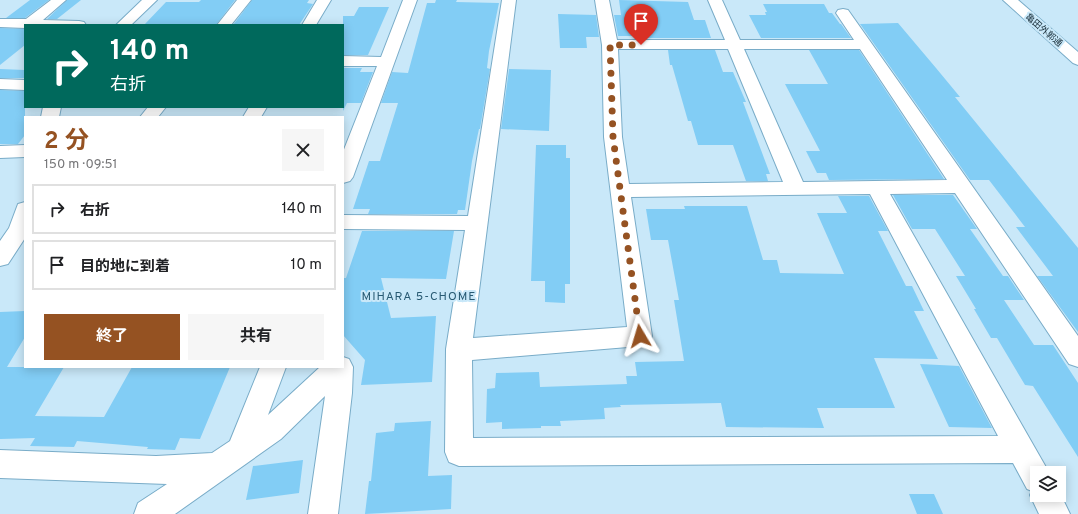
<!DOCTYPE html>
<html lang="ja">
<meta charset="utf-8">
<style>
body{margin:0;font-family:Overpass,"Noto Sans JP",sans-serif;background:#f6f6f6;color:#202124;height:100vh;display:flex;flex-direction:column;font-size:15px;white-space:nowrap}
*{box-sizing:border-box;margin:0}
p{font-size:13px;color:#757577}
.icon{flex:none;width:22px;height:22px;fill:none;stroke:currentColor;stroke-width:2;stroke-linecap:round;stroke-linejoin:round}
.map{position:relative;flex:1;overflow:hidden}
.side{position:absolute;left:24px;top:116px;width:320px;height:252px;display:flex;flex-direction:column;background:#fff;border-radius:0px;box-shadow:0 2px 10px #0003}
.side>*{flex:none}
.guide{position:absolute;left:24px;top:24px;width:320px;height:84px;border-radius:0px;box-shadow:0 2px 10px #0003;background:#00695c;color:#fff;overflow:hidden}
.controls{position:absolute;left:1030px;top:466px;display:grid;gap:8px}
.controls a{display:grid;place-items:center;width:36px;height:36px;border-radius:0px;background:#fff;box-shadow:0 2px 10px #0003;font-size:20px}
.pin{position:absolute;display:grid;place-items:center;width:34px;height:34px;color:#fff;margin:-41px -17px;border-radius:50% 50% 50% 0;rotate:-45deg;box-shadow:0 0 4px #0007}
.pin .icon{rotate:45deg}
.me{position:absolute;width:44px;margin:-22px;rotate:353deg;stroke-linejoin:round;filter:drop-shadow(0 0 3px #0008)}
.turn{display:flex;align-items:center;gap:14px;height:84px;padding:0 20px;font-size:18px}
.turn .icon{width:52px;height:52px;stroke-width:2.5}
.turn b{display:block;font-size:28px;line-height:34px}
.round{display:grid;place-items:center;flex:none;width:42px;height:42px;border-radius:0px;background:#f6f6f6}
.headline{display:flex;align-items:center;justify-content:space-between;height:68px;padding:0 20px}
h1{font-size:24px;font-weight:700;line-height:30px;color:#955222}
.primary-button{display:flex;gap:8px;margin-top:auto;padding:8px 20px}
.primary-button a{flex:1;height:46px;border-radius:0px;background:#955222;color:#fff;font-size:16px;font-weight:700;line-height:46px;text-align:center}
.primary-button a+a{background:#f6f6f6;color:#202124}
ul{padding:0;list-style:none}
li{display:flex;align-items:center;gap:12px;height:50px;margin:0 8px 6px;padding:0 12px;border:2px solid #e0e0e0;border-radius:0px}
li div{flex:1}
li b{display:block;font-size:15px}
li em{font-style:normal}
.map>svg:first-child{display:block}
</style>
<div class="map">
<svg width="1078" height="514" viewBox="0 0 1078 514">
<rect width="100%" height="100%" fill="#c9e8f9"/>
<path fill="#82cdf5" d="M30,0h19l-24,18h-19z
M67,0h14l-24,19h-10z
M201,0h34l-19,25h-72l22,-23h33z
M252,0h57l-2,3 6,1 -14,21h-66z
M436,0h21l-1,2 43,1 -10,48 -2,17 3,1 -10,60h-1l-7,32 -7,49h-7l-1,4h-89l2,-5h-17l16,-48h11l18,-58h-17l11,-31 16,1 19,-70h8z
M619,0l69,2 6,18h11l6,18h-65v-2h-28l-4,-21h7z
M763,4h61l5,9h3l8,11h1l10,14h-90l-12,-23h17l-1,-3h2z
M359,7h30l-21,48h-25v-39h11z
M558,14l38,1 3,22h-13l1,11h-27z
M898,23l38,45 24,29h-5l123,151v84l-41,-56h16l-37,-49h9l-36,-47h-19l-110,-156z
M0,28l25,1v16l-25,20z
M668,50h47l8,22h10l13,30h-3l27,72h-4l2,7h-22l-13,-36h-35l-7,-24h-3l-16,-56h-2z
M809,50h50l85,129 -115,1 -3,-7h-9l-11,-22h14l-35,-67h43z
M343,68h19l-2,4h13l-12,31h-14l-4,8z
M0,69l25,1v8h-25z
M509,69l42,1 -2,61 -48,-2z
M0,90l25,1v44l-7,9h-18z
M536,145h30v13h4v126h-5v19l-20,-1v-21h-14z
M893,195h60l24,34h-7l33,47h5l16,24h-20l30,45h19l25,38v74l-45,-71 -8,-1 -28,-47h-6l-17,-29h2l-20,-33h9l-30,-47h-23z
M838,196h31l19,35h-10l28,55h6l12,25h-10l24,48 -64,-1 21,50h-78l7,20 -98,-1 -5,-24 -101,2 1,2 -17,1 1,11 -45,2 1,5h-20v2l-39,1v-7l-16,1 1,-34 8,-1 1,-15 43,-1 1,15 87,-3 -1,-8h11l-2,-14 49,-1 -10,-61h5l-11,-60h-17l-5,-31h39l-1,-3h63l16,54h14l3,13 64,1 -27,-61h30z
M362,231h92l-8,48 -65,-1 10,40 45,-2 -4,66 -71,3 4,-25 -22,-25v-57h3z
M25,311v26l-18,30h57l-29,49 69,1 28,-50h98l-30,72 -20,-1 -5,12 -28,-1 1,-2 -71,-6 -3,6 -44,-1 5,-8 -35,1v-127z
M920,364l39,2 33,62 -43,-1z
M431,421l-3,55 24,-1 -1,34 -86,5 4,-33h2l5,-48 18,-2 1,-8z
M303,460l-4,33 -53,7 7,-34z
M909,494h25l9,20h-26z"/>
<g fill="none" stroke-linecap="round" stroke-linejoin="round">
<defs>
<path id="minor" d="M51,0h15l-23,20 36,1 5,1 2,3h-61v3l-25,-1v-8h26z
M142,0h15l-26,25h-15z
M237,0h14l-20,25h-14z
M317,0h14l-15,25h-14z
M403,0h14l-64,177 -3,4 -7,2v-31l34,-86h-34v-10l38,1z
M502,0h14l-43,338 154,-11 -23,-190 -2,-92 -7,-45h14l8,40h108l-17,-40h14l18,40h114l-18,-27 2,-3 5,-1 5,1 230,326v31l-9,-3 -114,-171 -65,1 157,275 2,4h-12v22h22v-4l11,23h-31l-9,-19 2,-4 -5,-2 -14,-26 -554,3 -10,-4 -4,-10 1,-103 19,-119 -122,-1v-14l125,1zM618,49h110l55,133 -154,2 -7,-47zM744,49h116l87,131 -144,2zM870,194l128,242 -525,2 -1,-78 168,-14 9,-3 3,-7 -21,-139z
M1003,0h15l60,52v13l-5,-2z
M0,79l25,1v10l-25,-1z
M43,107h18l-2,10h-18z
M148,107h18l-8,10h-18z
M249,107h18l-6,10h-18z
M25,145v12l-25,1v-12z
M25,202v36l-17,26 -8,2v-25l9,-13 9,-24z
M343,357l6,2 4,8 -1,26 -14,121h-30l17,-118 -44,43 -106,75h-41l4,-11 29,-19 -167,-6v-28l156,6 56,-3 18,-12 30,-74h26l-18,48 52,-48h23z"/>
</defs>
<use href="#minor" stroke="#79acc8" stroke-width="2"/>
<use href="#minor" fill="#fff" fill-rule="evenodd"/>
</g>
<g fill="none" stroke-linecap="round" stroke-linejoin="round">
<path stroke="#955222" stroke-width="7" stroke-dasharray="0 12.6" d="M640,336l-27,-199 -3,-92h31"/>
</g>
<g text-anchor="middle" stroke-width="4" stroke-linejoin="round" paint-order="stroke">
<g font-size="9" fill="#172c37" stroke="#c9e8f9">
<text transform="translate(1044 30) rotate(41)" y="3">亀田外郭通</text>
</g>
<g font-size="12" letter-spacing="1" fill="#285a73" stroke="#c9e8f9">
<text x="419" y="300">MIHARA 5-CHOME</text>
</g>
</g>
</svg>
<div class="controls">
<a><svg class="icon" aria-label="layers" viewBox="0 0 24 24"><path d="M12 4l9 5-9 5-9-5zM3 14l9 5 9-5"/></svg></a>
</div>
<div class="pin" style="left:641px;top:45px;background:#d93025"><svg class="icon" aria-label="arrive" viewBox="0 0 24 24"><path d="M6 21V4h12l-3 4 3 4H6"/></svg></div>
<svg class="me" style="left:640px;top:336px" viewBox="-20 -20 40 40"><path d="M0-17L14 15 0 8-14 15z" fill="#955222" stroke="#fff" stroke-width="4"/></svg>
<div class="guide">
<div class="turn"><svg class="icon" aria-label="right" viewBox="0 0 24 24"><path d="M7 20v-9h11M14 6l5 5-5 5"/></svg><div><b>140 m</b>右折</div></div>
</div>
<section class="side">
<div class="headline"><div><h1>2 分</h1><p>150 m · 09:51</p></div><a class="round"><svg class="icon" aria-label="close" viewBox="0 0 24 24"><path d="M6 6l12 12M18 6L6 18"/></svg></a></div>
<ul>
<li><svg class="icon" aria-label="right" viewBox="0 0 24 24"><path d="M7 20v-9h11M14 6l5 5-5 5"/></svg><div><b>右折</b></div><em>140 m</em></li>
<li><svg class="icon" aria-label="arrive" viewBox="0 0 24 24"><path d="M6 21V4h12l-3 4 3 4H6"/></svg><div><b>目的地に到着</b></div><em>10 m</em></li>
</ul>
<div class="primary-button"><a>終了</a><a>共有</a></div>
</section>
</div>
